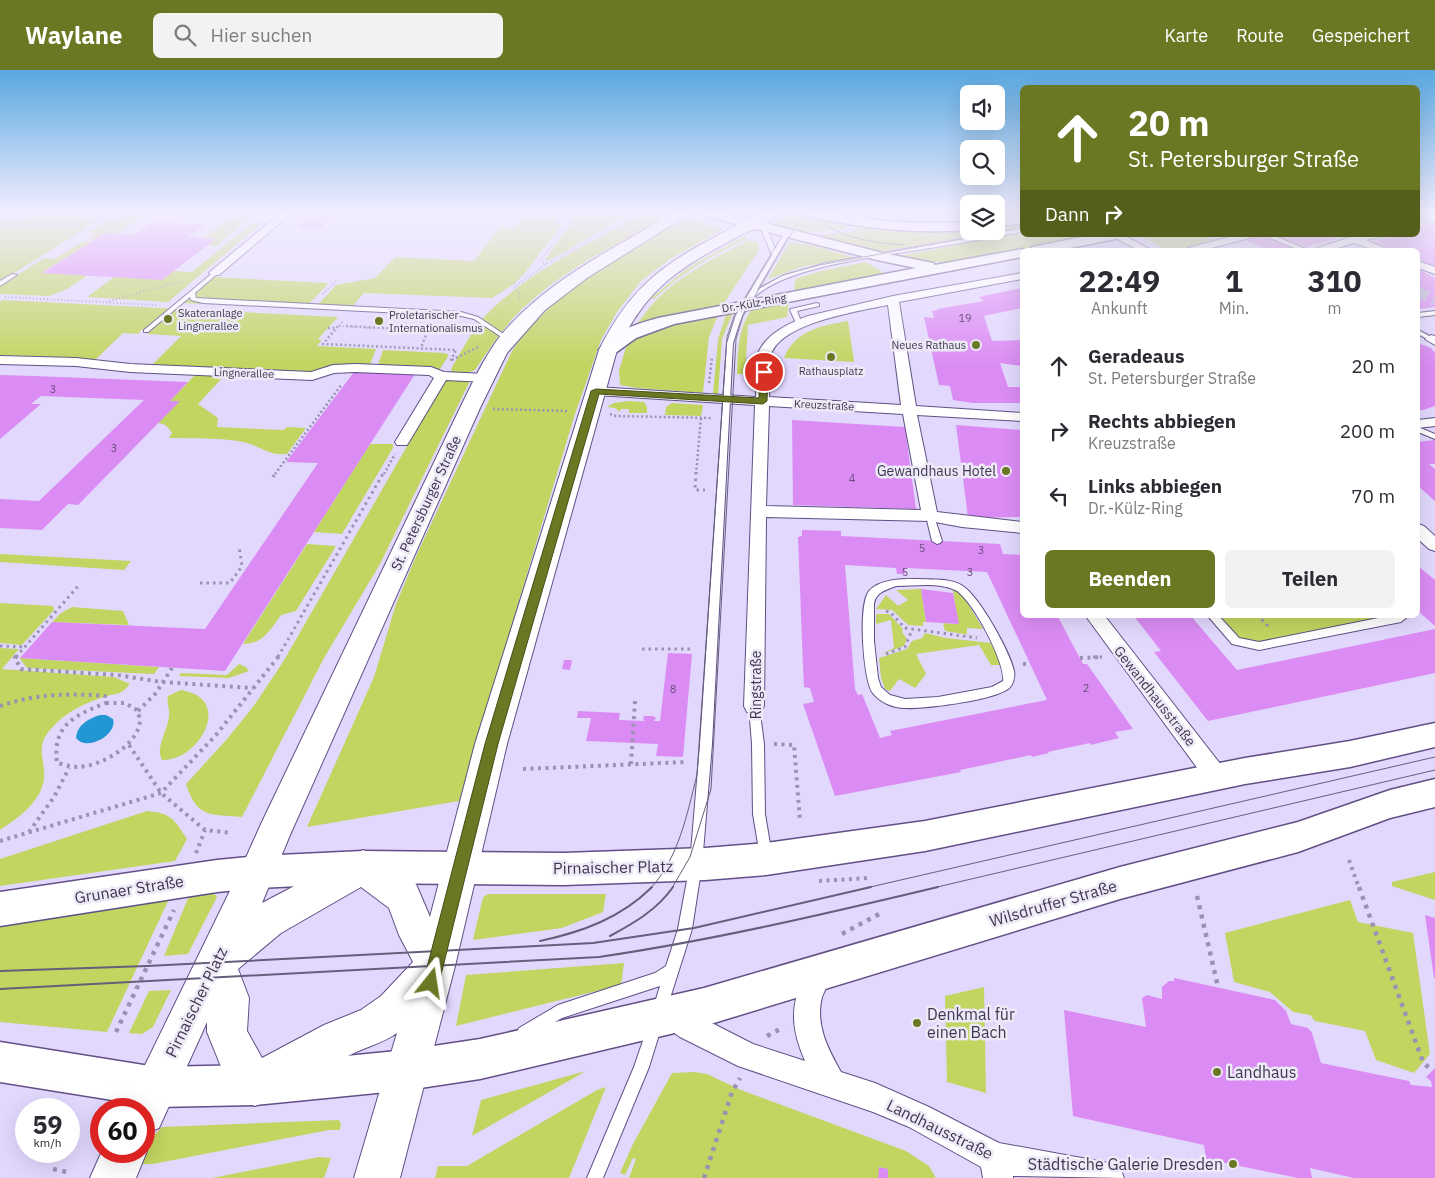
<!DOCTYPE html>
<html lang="de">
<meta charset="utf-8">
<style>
body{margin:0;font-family:"IBM Plex Sans",sans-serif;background:#f2f2f3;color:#2b2b33;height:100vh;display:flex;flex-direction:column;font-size:19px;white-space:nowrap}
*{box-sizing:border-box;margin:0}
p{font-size:16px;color:#7c7c81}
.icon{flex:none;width:28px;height:28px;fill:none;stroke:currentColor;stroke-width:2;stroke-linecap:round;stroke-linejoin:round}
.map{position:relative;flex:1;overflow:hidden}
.sheet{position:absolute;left:1020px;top:178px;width:400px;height:370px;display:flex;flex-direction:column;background:#fff;border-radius:8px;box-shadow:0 5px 20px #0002}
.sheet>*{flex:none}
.banner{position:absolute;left:1020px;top:15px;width:400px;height:152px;border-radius:8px;box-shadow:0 5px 20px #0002;background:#6a7723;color:#fff;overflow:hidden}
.controls{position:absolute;left:960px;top:15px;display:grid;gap:10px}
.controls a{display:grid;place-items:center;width:45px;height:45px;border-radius:8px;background:#fff;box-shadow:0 5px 20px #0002;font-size:25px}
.speed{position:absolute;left:15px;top:1028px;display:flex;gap:10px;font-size:25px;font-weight:700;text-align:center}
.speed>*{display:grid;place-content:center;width:65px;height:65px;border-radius:50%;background:#fff;box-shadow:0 5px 20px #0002;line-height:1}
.speed small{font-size:12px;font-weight:400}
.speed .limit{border:8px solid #d22;background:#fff;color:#111}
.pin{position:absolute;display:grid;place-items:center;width:42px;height:42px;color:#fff;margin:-21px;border:2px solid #fff;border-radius:50%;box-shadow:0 1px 5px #0007}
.me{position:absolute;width:55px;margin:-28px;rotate:15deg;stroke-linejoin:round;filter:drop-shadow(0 0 4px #0008)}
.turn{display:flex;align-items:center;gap:18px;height:105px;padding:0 25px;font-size:22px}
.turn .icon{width:65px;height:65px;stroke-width:2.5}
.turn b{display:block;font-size:35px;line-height:42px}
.then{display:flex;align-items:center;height:48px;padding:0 25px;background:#0003;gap:10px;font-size:19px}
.eta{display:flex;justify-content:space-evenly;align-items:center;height:85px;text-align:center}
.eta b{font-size:30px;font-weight:700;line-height:35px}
.cta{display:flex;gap:10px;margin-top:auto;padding:10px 25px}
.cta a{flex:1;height:58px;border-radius:8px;background:#6a7723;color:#fff;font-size:20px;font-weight:700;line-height:58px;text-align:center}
.cta a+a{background:#f2f2f3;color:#2b2b33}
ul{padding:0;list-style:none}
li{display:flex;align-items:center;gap:15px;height:65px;padding:0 25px}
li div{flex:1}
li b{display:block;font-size:19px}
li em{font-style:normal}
header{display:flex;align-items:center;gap:30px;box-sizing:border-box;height:70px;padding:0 25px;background:#6a7723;color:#fff}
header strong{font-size:24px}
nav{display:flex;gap:28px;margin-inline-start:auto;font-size:18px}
.search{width:350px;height:45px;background:#f2f2f3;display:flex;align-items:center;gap:12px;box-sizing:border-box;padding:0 18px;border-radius:8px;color:#7c7c81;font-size:19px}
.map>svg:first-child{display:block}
</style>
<header>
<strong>Waylane</strong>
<div class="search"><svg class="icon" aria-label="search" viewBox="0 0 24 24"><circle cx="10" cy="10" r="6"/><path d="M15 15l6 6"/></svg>Hier suchen</div>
<nav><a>Karte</a><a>Route</a><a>Gespeichert</a></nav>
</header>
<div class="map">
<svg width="1435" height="1108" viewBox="0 0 1435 1108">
<rect width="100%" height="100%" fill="#e2d8fe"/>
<path fill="#c1d560" d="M583,141h45l4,2 -82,47h-5l32,-46z
M145,142h6l-34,22 -12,-1 -10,6h-8l9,-6 -9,-1 18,-10z
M789,142l58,14 -3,3 -47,4 -27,-6z
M649,144l16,3c-52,29 -110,57 -151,100 -15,17 -27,35 -39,53l-8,3h-14l-2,-4c10,-17 20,-37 33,-52 40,-43 103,-72 154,-101z
M41,145l61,3 -102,64v-64l13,1z
M522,146l36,2 -3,5h8l-38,50 -11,11 -22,14 -128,-5 -16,18 -33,-3 21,-23 39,-7 20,-21 79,4 26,-34 14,1z
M237,147l13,1 -34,28 -8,-1 8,-6 -13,-1 25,-18z
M685,147l38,12 -53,30 -29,22 -24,31 -16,28 -27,77 -115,384 -152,26 67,-150 22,-73 21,-50 95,-203c42,-62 110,-96 173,-134z
M253,152h10l-95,80 -81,-5 27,-20 60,-6 18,1z
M1022,153v4l-139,24 -4,1 -70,-16 43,-4 5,-5 78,6 61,-2v-3z
M1022,163v2h74l-144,27h-28l-31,-5z
M1201,165l15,7 -34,8h-17l-24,-14z
M744,166h2v3c-37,19 -60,31 -92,60h-4l36,-30z
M749,170l9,3 1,7 -37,56 -85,18c4,-5 8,-11 12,-16 26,-31 64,-49 100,-68z
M83,171l8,1 -48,30 45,3 -21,14 -18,7 -49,-2v-8l44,-28 11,1z
M789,173l16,1 49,13 -53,10 -33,12z
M866,192l23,14 -95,17 1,-14 26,-8z
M213,207l114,6 1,1 -21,22 -8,2 -115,-5z
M2,230l336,17 -20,22 4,1 -5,6 59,3 -6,16 -64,7 -152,-6 -1,-2 28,-28 -34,-2 3,-3 -9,-1 -3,4 -15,-1 -28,27 -95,-4v-54z
M789,232l-2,15 -39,8 -3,49h-8c1,-24 1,-46 15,-65z
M733,243l-11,26 -4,55h-5l5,-55 8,-25z
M718,245l-9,22 -6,56 -66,-5 -17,-3 -1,-14 7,-24 7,-9 44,-15z
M848,251l6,41 -70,-4c10,-27 38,-33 64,-37z
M383,280l61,3 5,2 -9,14 -62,-4z
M196,304l28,2 -26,28 20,14 -1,9 67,3 3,-3 19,1 -19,26c-18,1 -21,-4 -37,-10 -19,-7 -59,-5 -81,-6l3,-5c-4,-6 -6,-9 -14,-10l21,-22h-9z
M445,310l25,1 -90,183 -56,94 -82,159c-31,-3 -45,2 -56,-33l41,-45 26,-32 30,-45z
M629,331l15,1 3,5v6h-18v-4h-8l-1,3 -5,-4 -8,-1 7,-4z
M672,333l31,2 -2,11 -36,-1 1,-8z
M370,374h23v4l-51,86 -28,-2z
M307,474l29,2 -40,65 -15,4c-11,15 -18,29 -38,29z
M0,484l131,7 -7,9 -124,-8z
M921,519l5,33h-3v4l-15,-1 -16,-15 -16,-1 10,-14 12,11 10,-6 -12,-10z
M953,520l9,4 21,35 -16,-1v7l21,3 -43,-7 -2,-8 15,1z
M0,533l53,3 1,4 -32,35 -22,-2z
M72,537l51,4 6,14 -77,-3 9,-9z
M876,544h13l14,15 -1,3 5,7 -3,7 -25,9 15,-7 -3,-28 -15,4z
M1217,545h177l-136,27 -21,-4z
M925,563l21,5 45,5 11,22h-11l-12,-20 -63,9 10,20 -11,14 -16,-9 -9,12 -5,-2 -4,-11 -2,-20 28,-9 5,-8 10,-3z
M0,578l19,1 -17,20 112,8 16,7c-11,13 -12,8 -26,13 -22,7 -44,18 -57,37 -11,15 -1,29 -3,45 -3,23 -26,39 -44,51z
M20,589v-1l139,9 -5,7 -127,-6z
M239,594l7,3 3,4 -20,7 -50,-2 2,-3 46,2z
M181,620c54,8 18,72 -19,70 -7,-14 6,-29 7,-44 1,-7 -3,-13 -1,-20z
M147,741c24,2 27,8 40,28l-12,22 -175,25v-27z
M1435,802v28l-43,-14v-4z
M214,823l3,4 -29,57 -24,2 25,-60z
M489,824h117l-3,18 -41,16 -89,12 9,-39 2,-5z
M169,829l-62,133 -107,-10v-97z
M1350,830l8,22 55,11 17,121 -16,19 -38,-13 -11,-29 -50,-10 -5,-6 -17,-3 -23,-20 -36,-10 -9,-49z
M624,893l-3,22 -165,41 10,-51z
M984,917l2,106 -39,-11 -2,-86z
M171,920l-18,37 -11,7 -13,-1 20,-42z
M586,1001l-114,65 9,-36z
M695,1002l12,2 34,16 165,61 23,15 7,12h-307l7,-19 -3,-1 -8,17 -5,-2 13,-29 39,-71z
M606,1017l-37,91h-134l3,-12h29l130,-76z
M339,1050l2,4 -1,6h-11l-176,34h-13l15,-30 7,-7z
M319,1087l12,1 -7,20h-112z"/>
<path fill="#2397d3" d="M100,645h6l7,4c5,16 -27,33 -37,19 1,-13 12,-19 24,-23z"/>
<path fill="#db8cf4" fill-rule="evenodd" d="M317,141h23l-20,18 -24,-1z
M911,141h58v5l-7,1z
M153,152l52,3 -17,12 28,2 -54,41 -120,-7 63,-40 29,2z
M1435,153v43l-17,-7v-9h-23l-21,-8 22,-7h22v-7z
M1264,165h72l4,2 -44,13h-28l-23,-10z
M1418,199l17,9v29l-17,2z
M1022,218v20l-38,8 8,25 30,-1v26l-22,-3 8,24h14v16h-49l-20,-3 -3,-14 -11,-1 -15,-68 10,1 -2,-7 6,-1 -1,-1 47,-8 -5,-4z
M1418,273l13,5 4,5v53l-12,4h-5z
M354,302l61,2 -190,297 -205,-13 32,-36 153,7 113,-166 -32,-1z
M0,305l34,1 154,6 -18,19h10l-102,104 -10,-1 -26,26 -42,-2v-29l39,2 105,-101 -103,-4 -10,8h10l-41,35z
M792,350l113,7 11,82 -123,-4z
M956,355l66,5v87l-51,1 -3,-1z
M1435,370v24h-6l6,5v32l-17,-15v-44z
M802,460l39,1v5l159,8 3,10 19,1v60h35l26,49h4l46,65 -18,3 4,6 -28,7 -1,-2 -38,8 -4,1 1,1 -17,4 -1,-2 -66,14 -5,1 1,2 -126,24 -32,-92 11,-2 -4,-14 -6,-1 -1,-20 -5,-130 4,-1zM845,495l51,3 1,6h8v-6l82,4 60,128 -157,31 2,4 -12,3 -18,-44 -4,1 -3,-6z
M1418,496l17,14v46l-17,-15z
M921,519l32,4 6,31 -33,-2z
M1133,545h57l47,55 198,-41v44l-227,48 -54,-69 7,-1z
M668,583l24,1 -9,103 -27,-1 2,-12 -72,-3 5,-23h-14l1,-7 42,2 -1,7 26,1 -2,-2 1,-3h9l3,2 -2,3h6z
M564,590h8l-2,10 -8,-1z
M1425,845l10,3v60h-1z
M1174,908l101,22 11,11 5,13 17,4 4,5 9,30 88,18 2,4 21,2 -1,-6 -5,-4 9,-9v110h-81l-44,-10 2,10h-14l-92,-19 -2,-14 -131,-29 -9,-106 82,17 -4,-29 5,-3 15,4v-12l7,-6h5z
M879,1097l9,2v9h-10z"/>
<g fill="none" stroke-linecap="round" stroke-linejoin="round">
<path stroke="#c2b8dc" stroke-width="11" stroke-dasharray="11 5.5" stroke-linecap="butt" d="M1418,222l17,9"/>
<defs>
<path id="lane" d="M131,141h8l-36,11 -3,-2z
M842,141c6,0 27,7 33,10l-3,2 -16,-4z
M763,155l3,2 9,22 10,-17 5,1 -33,57 25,-14 44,-13 196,-35v4c-32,6 -65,12 -98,17 -42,7 -146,18 -173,52 -10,11 -13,28 -18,42l-21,401 -10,120 -10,65 -27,85 -5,2 -5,-2 -2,-5 7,-23 -98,32 -38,22 -5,-2 -2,-5 2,-5 39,-23 97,-32 11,-7 12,-37 12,-65 10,-120 27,-401 9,-28 36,-60 -12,-28z
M1272,165l34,14 1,1h-8l-29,-12 -1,-1z
M215,201l3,2 -1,1 -22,19 1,5 265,14 17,5 33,22 -5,1 -32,-21 -13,-3 -258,-13 -12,-3 -1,-3 -42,35h-4v-2z
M12,204l5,1 -17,11v-5z
M817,233l2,1v2l-22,5 5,13 -5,1 -7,-15 1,-1z
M1435,241v4l-17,2v-4z
M1418,260l15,8 1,1 -5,1 -11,-6z
M1418,357l17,7v5l-17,-7z
M930,443l4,3 8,25 -2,2 -3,1 -5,-3 -6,-25z
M920,509c13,1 33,-1 44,8 16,11 46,65 50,84 1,5 0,10 -3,15 -9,14 -88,23 -106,22 -12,0 -26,-6 -33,-16 -9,-15 -14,-87 -3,-101 12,-13 35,-12 51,-12zM896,516c18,0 42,-4 59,4 16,7 51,73 48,91l-11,6 -54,10 -33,2 -15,-4 -9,-8 -3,-9 -4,-37v-37c2,-12 12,-14 22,-18z
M1207,545h11l21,23 20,4 134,-27h11l2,3 -5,4 -142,28 -27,-6z
M754,632l4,1 1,3 5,38 1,70 7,42 -2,4 -4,2 -4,-2 -2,-4 -7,-42 -1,-70 -3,-38 1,-3z
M655,948l5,2 2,5 -13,42 -46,111h-16l47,-111 16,-47z"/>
<path id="street" d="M283,141h11l-75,64h-8l-2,-2 2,-2z
M1418,141l17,5v7l-17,-7z
M1110,165h13l28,15h-13z
M1237,165h17l-1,2 -49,13h-17l1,-2z
M1382,165l-1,2 -15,3 23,10h-15l-20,-7 -23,7h-15l1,-2 37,-12z
M1418,191l17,6v7l-17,-6z
M1022,203v6l-123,23 17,104 106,7v8l-105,-6 20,97 85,10v11l-60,-6 -32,-6 -164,-4 -2,189 -3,6 -7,2 -7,-2 -3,-6 11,-301 -159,-10 -7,-4 7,-4 160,10c0,-13 -1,-27 1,-40 5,-21 32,-34 51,-41l85,-20zM888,235l13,100 -132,-8c1,-13 -2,-30 2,-42 9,-32 88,-44 117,-50zM769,336l134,8 18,96 -155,-4z
M1431,265l4,1v9l-10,-6z
M0,286l76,2 54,6 181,8 22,-7 22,-1 76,3 13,5 42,2 7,4 -7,4 -40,-2 -37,62 -2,3h-10l-2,-3 39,-64 -5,-3 -74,-3 -21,1 -22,7 -182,-8 -54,-6 -76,-2z
M1435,348v8l-17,2v-8z
M1418,454l6,2 11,10v15l-6,-2 -11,-10z
M1085,545h19l121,155 3,7 -3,7 -8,3 -8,-3z
M821,889l9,4 4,9c-3,8 -9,17 -12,25 -7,28 6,52 19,75l34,11 54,24 70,36 110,20 11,4 4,11 -111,-2v2h-30l-2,-11 -72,-40 -36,-15 -135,-46 -58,-29 -17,-12 -4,-10 4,-10 10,-4 27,16 53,27 52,17c-12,-28 -16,-51 -3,-80 4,-10 8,-18 19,-22z"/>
<path id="secondary" d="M696,141h22l165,42 50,10 2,2 87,-16 5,1h-5v7l-348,67 -38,14 -22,16 -6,1 -6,-1 -3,-4c13,-19 38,-26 59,-32l258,-50 -39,-8 -179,-46z
M798,141c24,-2 46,5 69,8 34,4 68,5 102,3v8c-58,4 -113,-2 -169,-16z
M1022,145v8l-26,4v-8z
M1092,165h30l-2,3 -60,12h-30l2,-3z
M1435,653v24l-85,20 -105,17 -320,67 -159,24 -61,5 -141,5 -201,-2 -105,5 -41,4 -217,34v-34l217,-32 41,-4 105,-5 201,2 141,-5 61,-5 159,-22 320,-63 105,-17z
M1435,709v28l-45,11 -92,34 -178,47 -416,127 -224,53 -73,11 -152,15 -99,2 -156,-25v-40l156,25 99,-2 152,-15 73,-11 224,-51 416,-121 178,-45 92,-32z"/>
<path id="primary" d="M677,141h17l-107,67 -42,32 -38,43 -27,55 -190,427 -28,68 101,-53 12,5 41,29 14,33 45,-173 124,-394c32,-64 63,-85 125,-118 8,-4 33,-19 41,-21 4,-1 10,0 15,0 -8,13 -32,20 -45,27 -59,32 -88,50 -118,112l-110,394 -52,222 -55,212h-46l43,-145c-15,11 -33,14 -49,23 -31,16 -60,37 -93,50l-15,-6 -14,-21 -19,-47v-10l-48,106 -15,6v-25h-20l5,-11 115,-236 17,-38 199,-416c12,-24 24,-51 41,-73 46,-55 115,-88 176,-124zM361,817l28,21 10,27 14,27 -32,34 -20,14 -37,15 -62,33 -15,-27 2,-33 -11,-29 43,-36z
M144,1073l3,8 -11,27h-46l12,-27h42z"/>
</defs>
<use href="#lane" stroke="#614f86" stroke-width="2"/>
<use href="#street" stroke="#614f86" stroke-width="2"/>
<use href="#secondary" stroke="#614f86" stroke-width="3"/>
<use href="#primary" stroke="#614f86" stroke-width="2"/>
<path stroke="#9b92b3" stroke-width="2" stroke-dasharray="1 2.5" stroke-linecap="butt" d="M0,142l14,1
M0,151l20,-10
M0,156l90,-2
M547,194l-5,-2 -1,-3 36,-48
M323,224l14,-14
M5,227l151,8
M520,230l-1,-8 -5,-5 33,-23 93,-52 10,-1
M109,231l74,-20
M339,256l33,2
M337,258l6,-7"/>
<path stroke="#9b92b3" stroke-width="2.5" stroke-dasharray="2 2.5" stroke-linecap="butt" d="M338,256l-15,18 133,6 -6,12
M346,256l77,4 4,2 -6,16
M328,258h9
M452,290l26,-13
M709,313l3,-26
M493,339l76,2
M610,344l6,2 95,2
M275,404l67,-90
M384,404l11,-20
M696,404l5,-56"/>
<path stroke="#9b92b3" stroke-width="3" stroke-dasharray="2.5 4" stroke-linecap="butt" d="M696,402l-1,18h10
M273,407l3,-5
M200,513h30l12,-17 -3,-20
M886,541l4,1 15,16 72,10
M1257,545l13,13
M0,576l24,1
M642,579h52
M886,584l19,-7 7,-17
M16,587l64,-73
M278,587l106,-185
M1093,587h9"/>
<path stroke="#9b92b3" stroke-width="4" stroke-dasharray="3 4.5" stroke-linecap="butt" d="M17,586l-2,2 6,11 96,6 45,7 91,6
M1080,588l22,-1
M1023,594h7
M106,633h19l12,7c1,3 3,8 3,11 -2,25 -41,46 -63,46 -7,0 -14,-3 -20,-4 -5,-38 18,-48 49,-60z
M0,636c34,-12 69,-13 105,-10l1,7
M138,641l18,-18 16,-25
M774,674l20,1 6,76
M129,675l32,48 44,37 27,3
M631,694l4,-63
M523,699l164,-7
M29,762l25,-35 15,-29
M0,771l161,-48 55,-58 63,-79
M196,783l9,-23
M1349,790l10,28
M819,811l50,-3"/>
<path stroke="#9b92b3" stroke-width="4.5" stroke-dasharray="4 5.5" stroke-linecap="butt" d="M1359,817l64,175 9,9
M1197,826l21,91
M842,864l39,-21
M116,962l58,-122
M767,966l17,-9
M53,1099l14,3
M704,1108l28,-86 8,-14"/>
<use href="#lane" fill="#fff" fill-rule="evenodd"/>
<use href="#street" fill="#fff" fill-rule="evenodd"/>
<use href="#secondary" fill="#fff" fill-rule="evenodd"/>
<use href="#primary" fill="#fff" fill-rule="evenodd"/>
<path stroke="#665e7a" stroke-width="1" d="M807,141c26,26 61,31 96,34
M760,217l25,-13 35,-9 202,-37
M651,818c28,-31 36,-74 46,-113l30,-438 7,-21 44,-74
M672,818l18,-31 21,-68 25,-450 7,-23 62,-105
M866,818l569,-131
M933,818l502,-118"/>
<path stroke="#665e7a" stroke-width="2" d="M610,866c24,-13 47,-26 63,-49
M540,871c42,-9 81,-23 112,-54
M0,901l147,-5 446,-23 101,-15 177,-41
M0,919l599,-32c115,-17 226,-43 339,-70"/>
</g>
<linearGradient id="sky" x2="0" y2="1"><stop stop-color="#59a8e0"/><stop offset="0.48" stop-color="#f2edff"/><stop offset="1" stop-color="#f2edff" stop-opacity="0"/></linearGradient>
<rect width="1435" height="296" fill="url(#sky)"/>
<path fill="#6a7723" stroke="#454d17" d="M764,300l4,2 -1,29 -4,3 -164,-10 -101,350 -59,239 -2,6 -6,2 -6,-2 -2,-6 62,-239 106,-353 5,-2 163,9 1,-26z"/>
<g fill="#6a7723" stroke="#ede9f6" stroke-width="2">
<circle cx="168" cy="249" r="5"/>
<circle cx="379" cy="251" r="5"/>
<circle cx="976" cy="275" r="5"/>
<circle cx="831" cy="287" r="5"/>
<circle cx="1006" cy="401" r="5"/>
<circle cx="917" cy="953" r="5"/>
<circle cx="1217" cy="1002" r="5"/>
<circle cx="1233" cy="1094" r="5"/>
</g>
<g text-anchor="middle" stroke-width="5" stroke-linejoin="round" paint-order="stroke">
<g font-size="11" fill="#403852" stroke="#ede9f6">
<text transform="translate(754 233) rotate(-10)" y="4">Dr.-Külz-Ring</text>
<text transform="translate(244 303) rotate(2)" y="4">Lingnerallee</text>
<text transform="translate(824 335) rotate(3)" y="4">Kreuzstraße</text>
</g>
<g font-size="11" fill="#403852" stroke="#ede9f6" text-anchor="start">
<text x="178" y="247">Skateranlage<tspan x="178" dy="13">Lingnerallee</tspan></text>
<text x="389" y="249">Proletarischer<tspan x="389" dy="13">Internationalismus</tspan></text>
<text x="966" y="279" text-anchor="end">Neues Rathaus</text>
<text x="831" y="305" text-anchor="middle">Rathausplatz</text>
</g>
<g font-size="11" fill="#674d7a">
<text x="965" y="252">19</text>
<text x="53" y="323">3</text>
<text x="114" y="382">3</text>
<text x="852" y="412">4</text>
<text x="922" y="482">5</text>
<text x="981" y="484">3</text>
<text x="905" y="506">5</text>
<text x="970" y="506">3</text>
<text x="1086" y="622">2</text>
<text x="673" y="623">8</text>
</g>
<g font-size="14" fill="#403852" stroke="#ede9f6" text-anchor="end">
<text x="996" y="406">Gewandhaus Hotel</text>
</g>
<g font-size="14" fill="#403852" stroke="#ede9f6">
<text transform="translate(426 433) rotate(-65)" y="5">St. Petersburger Straße</text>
<text transform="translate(756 615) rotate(-90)" y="5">Ringstraße</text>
<text transform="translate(1155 626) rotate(52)" y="5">Gewandhausstraße</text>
</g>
<g font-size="16" fill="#403852" stroke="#ede9f6">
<text transform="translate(613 797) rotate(-1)" y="6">Pirnaischer Platz</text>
<text transform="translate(129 819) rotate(-9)" y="6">Grunaer Straße</text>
<text transform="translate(1053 833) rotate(-16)" y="6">Wilsdruffer Straße</text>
<text transform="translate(196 932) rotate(-64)" y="6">Pirnaischer Platz</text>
<text transform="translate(940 1059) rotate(26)" y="6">Landhausstraße</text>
</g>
<g font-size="16" fill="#403852" stroke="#ede9f6" text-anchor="start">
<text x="927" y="950">Denkmal für<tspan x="927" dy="18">einen Bach</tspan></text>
<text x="1227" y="1008">Landhaus</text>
<text x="1223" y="1100" text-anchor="end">Städtische Galerie Dresden</text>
</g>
</g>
</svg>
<div class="controls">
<a><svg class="icon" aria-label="sound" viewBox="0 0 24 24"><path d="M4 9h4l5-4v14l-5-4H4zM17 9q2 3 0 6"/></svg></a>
<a><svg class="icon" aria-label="search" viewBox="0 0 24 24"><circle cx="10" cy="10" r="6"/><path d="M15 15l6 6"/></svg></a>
<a><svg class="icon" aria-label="layers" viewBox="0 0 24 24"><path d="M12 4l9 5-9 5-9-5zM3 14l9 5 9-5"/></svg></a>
</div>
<div class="speed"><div>59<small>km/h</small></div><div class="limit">60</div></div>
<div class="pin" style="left:764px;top:302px;background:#d93025"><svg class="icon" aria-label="arrive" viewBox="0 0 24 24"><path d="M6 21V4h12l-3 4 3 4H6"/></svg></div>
<svg class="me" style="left:431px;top:913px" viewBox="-20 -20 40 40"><path d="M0-17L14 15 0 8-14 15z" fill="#6a7723" stroke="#fff" stroke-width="4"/></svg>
<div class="banner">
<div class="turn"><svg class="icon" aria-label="ahead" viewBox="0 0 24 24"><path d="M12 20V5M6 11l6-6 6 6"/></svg><div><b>20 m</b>St. Petersburger Straße</div></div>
<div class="then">Dann<svg class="icon" aria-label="right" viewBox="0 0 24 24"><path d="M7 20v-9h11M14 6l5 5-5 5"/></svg></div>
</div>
<section class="sheet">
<div class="eta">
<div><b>22:49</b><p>Ankunft</p></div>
<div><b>1</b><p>Min.</p></div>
<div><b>310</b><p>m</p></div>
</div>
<ul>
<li><svg class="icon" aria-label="ahead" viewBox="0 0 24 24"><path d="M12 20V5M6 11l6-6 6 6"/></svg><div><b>Geradeaus</b><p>St. Petersburger Straße</p></div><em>20 m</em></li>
<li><svg class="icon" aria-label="right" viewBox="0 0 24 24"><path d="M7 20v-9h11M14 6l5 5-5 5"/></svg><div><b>Rechts abbiegen</b><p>Kreuzstraße</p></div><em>200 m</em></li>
<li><svg class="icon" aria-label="left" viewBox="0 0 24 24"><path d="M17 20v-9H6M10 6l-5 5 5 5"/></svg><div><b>Links abbiegen</b><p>Dr.-Külz-Ring</p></div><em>70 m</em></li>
</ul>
<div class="cta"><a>Beenden</a><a>Teilen</a></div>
</section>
</div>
